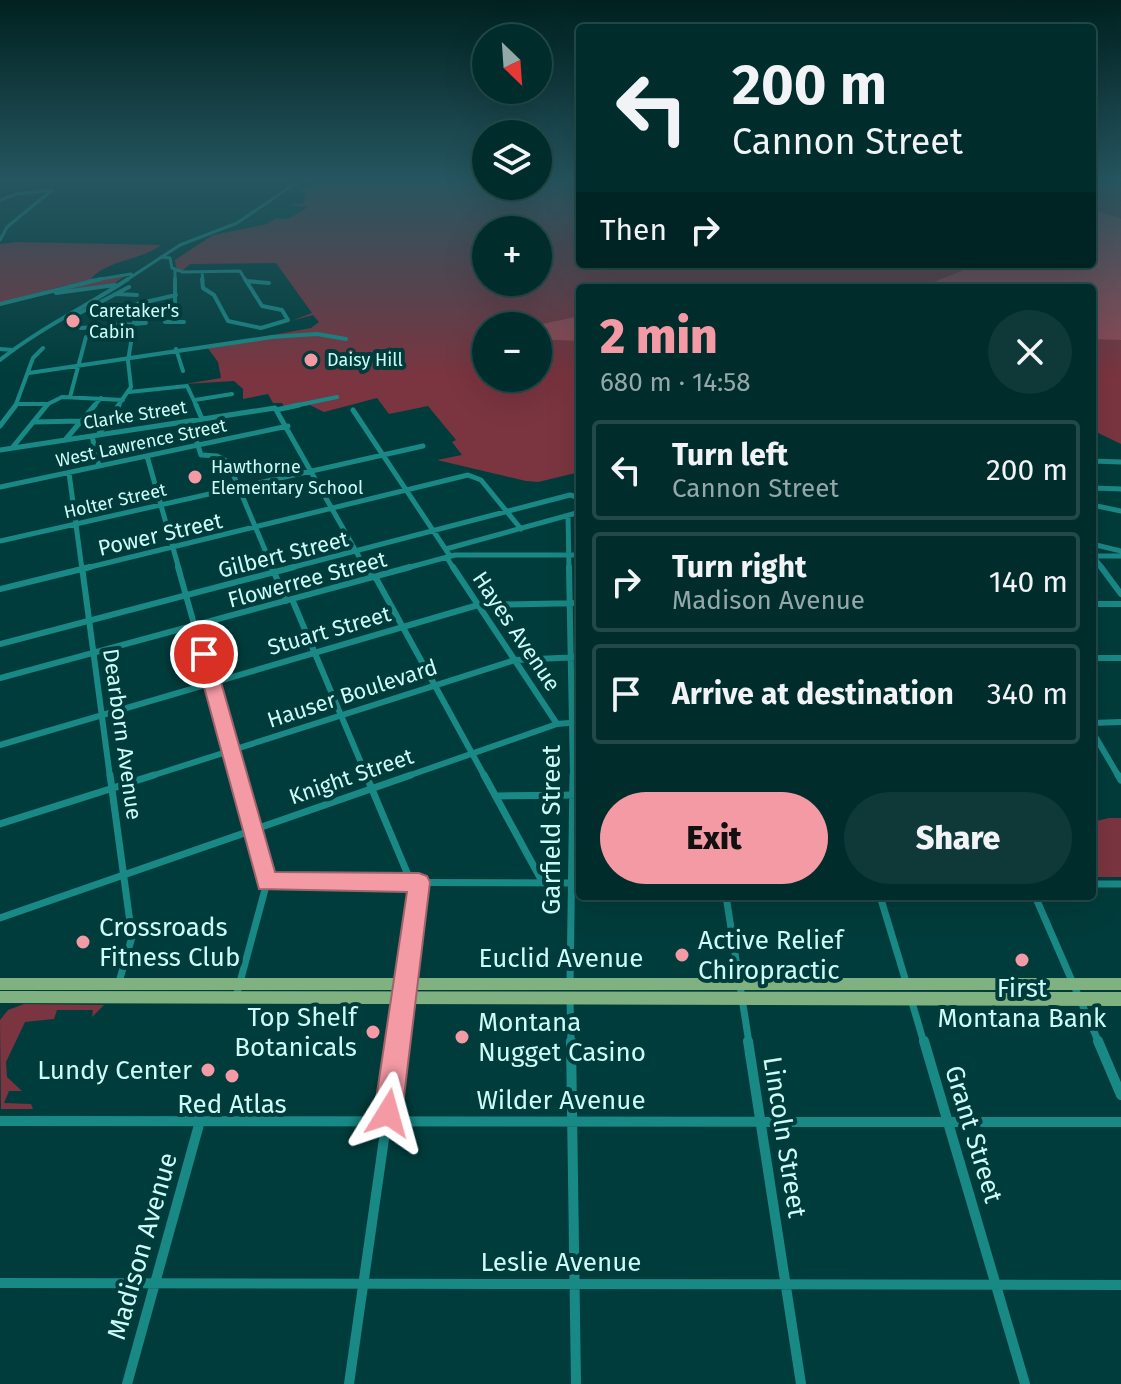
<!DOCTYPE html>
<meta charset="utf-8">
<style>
body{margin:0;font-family:"Fira Sans",sans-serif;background:#0e3938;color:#f1f3f6;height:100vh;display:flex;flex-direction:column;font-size:30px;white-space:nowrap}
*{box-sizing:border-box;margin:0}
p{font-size:26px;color:#95a8a9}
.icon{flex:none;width:44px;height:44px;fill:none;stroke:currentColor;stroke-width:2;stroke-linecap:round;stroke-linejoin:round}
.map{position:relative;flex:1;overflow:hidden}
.panel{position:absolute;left:576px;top:284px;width:520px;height:616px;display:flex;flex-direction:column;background:#002d2c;border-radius:8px;box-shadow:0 8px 32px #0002,0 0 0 2px #224948}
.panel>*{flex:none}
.guide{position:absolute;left:576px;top:24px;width:520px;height:244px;border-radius:8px;box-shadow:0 8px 32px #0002,0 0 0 2px #224948;background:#002d2c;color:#f1f3f6;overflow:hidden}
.needle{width:52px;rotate:155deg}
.tools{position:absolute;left:472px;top:24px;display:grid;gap:16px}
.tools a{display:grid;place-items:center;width:80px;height:80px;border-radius:50%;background:#002d2c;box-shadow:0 8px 32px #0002,0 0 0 2px #224948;font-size:40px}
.pin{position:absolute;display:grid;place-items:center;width:68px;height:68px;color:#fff;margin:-34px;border:4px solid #fff;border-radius:50%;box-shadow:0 2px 8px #0007}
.me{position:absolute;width:88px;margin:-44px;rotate:8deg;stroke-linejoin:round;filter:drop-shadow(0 0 6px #0008)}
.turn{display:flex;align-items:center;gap:28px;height:168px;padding:0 24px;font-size:36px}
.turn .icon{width:104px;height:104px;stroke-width:2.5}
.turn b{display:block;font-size:56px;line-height:68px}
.then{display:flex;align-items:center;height:76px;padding:0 24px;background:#0003;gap:16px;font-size:30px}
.round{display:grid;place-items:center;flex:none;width:84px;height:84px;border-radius:42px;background:#0e3938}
.headline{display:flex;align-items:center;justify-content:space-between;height:136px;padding:0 24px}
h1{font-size:48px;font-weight:800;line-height:60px;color:#f49aa5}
.button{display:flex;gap:16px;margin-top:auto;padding:16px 24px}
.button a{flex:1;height:92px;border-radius:48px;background:#f49aa5;color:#111;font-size:32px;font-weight:800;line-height:92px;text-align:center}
.button a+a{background:#0e3938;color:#f1f3f6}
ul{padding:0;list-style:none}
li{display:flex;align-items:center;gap:24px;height:100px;margin:0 16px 12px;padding:0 8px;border:4px solid #224948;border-radius:8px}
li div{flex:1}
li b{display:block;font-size:30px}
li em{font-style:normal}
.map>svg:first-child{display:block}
</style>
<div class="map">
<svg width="1121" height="1384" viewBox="0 0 1121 1384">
<rect width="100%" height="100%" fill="#003c3b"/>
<path fill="#7a3540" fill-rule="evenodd" d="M319,181h167v5h52v-5h42v83h512v-83l29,5v258l-29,-14v-142h-512v184l-42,10 -12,-1 -89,-21 25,-5 -10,-13 4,-2 -28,-34 -39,8 -12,-16 -53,14 -14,-7 -24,5 -4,-7h-9l-5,-9 -25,5v-10l-9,-8 -49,3 36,-6 -3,-16 -11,-15 104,-19 8,-6 -6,-7 -22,6 21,-8 -36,-50 -86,1 -8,7 -6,-4 -1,-7 38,-25 54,-11 9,-6 12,1 20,-12 -19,-2 15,-2 2,-10 -7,-1zM486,230h52v52h-52zM486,326h52v52h-52z
M17,242l144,3c-20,16 -54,14 -71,35l36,-5 -12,9 -58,8 14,-4 -3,-3 -67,18v-59z
M1109,818h12v59h-29v-55z
M24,1004l80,1 -12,12 1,-7h-36l-3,9 -29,3 -19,40 1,15 15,14h-13l-5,12 27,1 2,5h-32l-1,-89 8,-10z"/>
<path fill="#974955" d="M1092,209l29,10v121l-29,-1v-51h-173l60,-24h113z
M580,316v25l-42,-2v-13h-5z"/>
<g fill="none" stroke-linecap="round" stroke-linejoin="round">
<path stroke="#198986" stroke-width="3" d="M0,200l16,-6 36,-4
M0,240l7,-13 45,-37
M161,257l9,1 2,10 11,4 57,-1 6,10
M175,270v11
M202,272l1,9"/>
<path stroke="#198986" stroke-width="4" d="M175,279v43
M202,279l1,9 11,7 14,26 33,7 27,-8 -6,-10 -20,-4 -17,-27
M246,281l23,2
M116,294l21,1
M70,318l59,-31
M165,322h19
M81,328l65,-5 -11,-2
M271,337l46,-3 29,5
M0,349l13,1
M176,349l7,22
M29,373l243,-36
M129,392l58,-6 10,21
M70,397l16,-60
M195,400l37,-6
M16,404h32l14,-7 61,3
M15,407l18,-49 10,-10
M45,407l3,-3
M93,407l8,-9
M117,407l14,-20 -3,-26 9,-57 39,-9
M289,407l48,-10"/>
<path stroke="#198986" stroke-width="5" d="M196,405l6,14
M276,410l23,-5
M353,410l97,146
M190,421l11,34 16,1 11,6 45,107
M33,422l48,-1
M0,426l16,-21
M98,435l21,-30
M92,436l7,30
M65,440l30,-35
M12,448l35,-43
M0,450l275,-42 91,161
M147,456l32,113
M1092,461l29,1
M69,473l13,96
M0,487l288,-61
M1092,488l29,1
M1092,505l29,6
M568,516l1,53
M0,541l423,-95
M1092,544l29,7
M446,549l134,-37
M1092,555l11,14
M1093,556h28
M447,558l7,11
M82,569l386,-94 13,5 40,49
M286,569l284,-74 10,3
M403,569l52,-14h125"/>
<path stroke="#198986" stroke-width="6" d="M82,567l28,210
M178,567l59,210
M272,567l14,34
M365,567l12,13 108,197
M453,567l104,157
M569,567l4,210
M1101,567l20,27
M0,589l90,-22
M292,599l75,178
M1092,604h29
M0,644l294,-77
M1092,658h29
M0,678l410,-111
M1092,723l29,-1
M1092,731l27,46
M0,745l478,-140 102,-2
M148,777l367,-117 65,-3
M405,777l152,-53 23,-2"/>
<path stroke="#198986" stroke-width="7" d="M110,775l22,162 -13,45
M366,775l45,107
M484,775l59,108
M1118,775l3,5
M496,796l84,-1
M0,824l154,-49
M267,882l313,1
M1092,884h29
M726,896l23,147
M880,896l27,89
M1035,896l64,147
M0,918l411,-143
M570,984l3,-209
M406,986l13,-104
M236,997l31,-115 -30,-107
M570,999l1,44
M911,999l13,44
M397,1043l7,-46"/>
<path stroke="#198986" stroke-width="10" d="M571,1041l5,343
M748,1041l53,343
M924,1041l101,343
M1098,1041l23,54
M0,1121l1121,1
M0,1283l1121,2
M127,1384l73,-263
M349,1384l49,-343"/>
<path stroke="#198986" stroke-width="3" d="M88,281l43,-7
M125,281l55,-36 57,-22 62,-42"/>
<path stroke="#198986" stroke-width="4" d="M56,293l59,-8
M0,304l101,-25
M0,360c40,-32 86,-53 128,-81"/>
<path fill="#80b180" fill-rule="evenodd" d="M0,978h1121v12h-1121z
M0,991l1121,1v14l-1121,-3z"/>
</g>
<linearGradient id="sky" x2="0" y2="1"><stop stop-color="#002120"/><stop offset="0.48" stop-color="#265660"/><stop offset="1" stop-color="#265660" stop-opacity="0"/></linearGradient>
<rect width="1121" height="375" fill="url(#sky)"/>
<path fill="#f49aa5" stroke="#9f646b" stroke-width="2" d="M204,648l9,6 62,218 144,1 8,3 3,6 -28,231 -4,9 -10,4 -10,-4 -4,-9 33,-221 -148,-3 -64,-235z"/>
<g fill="#f49aa5" stroke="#003c3b" stroke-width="3">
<circle cx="73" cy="321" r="8"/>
<circle cx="311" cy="360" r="8"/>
<circle cx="195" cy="477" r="8"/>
<circle cx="83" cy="942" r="8"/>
<circle cx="682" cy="955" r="8"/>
<circle cx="1022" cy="960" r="8"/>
<circle cx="373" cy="1032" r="8"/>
<circle cx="462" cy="1037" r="8"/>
<circle cx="208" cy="1070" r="8"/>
<circle cx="232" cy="1076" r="8"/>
</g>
<g text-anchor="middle" stroke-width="8" stroke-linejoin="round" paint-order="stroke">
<g font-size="18" fill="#cdfbf8" stroke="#003c3b" text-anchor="start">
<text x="89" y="317">Caretaker's<tspan x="89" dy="21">Cabin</tspan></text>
<text x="327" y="366">Daisy Hill</text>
<text x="211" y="473">Hawthorne<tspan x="211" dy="21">Elementary School</tspan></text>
</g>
<g font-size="18" fill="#cdfbf8" stroke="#003c3b">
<text transform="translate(135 415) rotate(-9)" y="6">Clarke Street</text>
<text transform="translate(141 443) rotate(-12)" y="6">West Lawrence Street</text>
<text transform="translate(115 501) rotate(-13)" y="6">Holter Street</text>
</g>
<g font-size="22" fill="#cdfbf8" stroke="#003c3b">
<text transform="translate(160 534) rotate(-13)" y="8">Power Street</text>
<text transform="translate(283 554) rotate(-14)" y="8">Gilbert Street</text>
<text transform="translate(307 579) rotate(-15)" y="8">Flowerree Street</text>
<text transform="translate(329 630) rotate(-16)" y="8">Stuart Street</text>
<text transform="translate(517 631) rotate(56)" y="8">Hayes Avenue</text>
<text transform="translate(352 693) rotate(-18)" y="8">Hauser Boulevard</text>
<text transform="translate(123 734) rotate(82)" y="8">Dearborn Avenue</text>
<text transform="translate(351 776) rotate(-19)" y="8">Knight Street</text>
</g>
<g font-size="26" fill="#cdfbf8" stroke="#003c3b">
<text transform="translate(551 830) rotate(-90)" y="9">Garfield Street</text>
<text x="561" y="967">Euclid Avenue</text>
<text x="561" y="1109">Wilder Avenue</text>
<text transform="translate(974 1134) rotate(73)" y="9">Grant Street</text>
<text transform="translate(785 1137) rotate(81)" y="9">Lincoln Street</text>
<text transform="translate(142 1246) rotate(-74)" y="9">Madison Avenue</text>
<text x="561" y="1271">Leslie Avenue</text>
</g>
<g font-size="26" fill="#cdfbf8" stroke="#003c3b" text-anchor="start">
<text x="99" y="936">Crossroads<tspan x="99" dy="30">Fitness Club</tspan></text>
<text x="698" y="949">Active Relief<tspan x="698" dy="30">Chiropractic</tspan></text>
<text x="1022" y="997" text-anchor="middle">First<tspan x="1022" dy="30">Montana Bank</tspan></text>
<text x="357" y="1026" text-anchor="end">Top Shelf<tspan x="357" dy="30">Botanicals</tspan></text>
<text x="478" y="1031">Montana<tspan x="478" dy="30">Nugget Casino</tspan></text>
<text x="192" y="1079" text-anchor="end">Lundy Center</text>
<text x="232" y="1113" text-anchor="middle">Red Atlas</text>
</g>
</g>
</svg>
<div class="tools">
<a><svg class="needle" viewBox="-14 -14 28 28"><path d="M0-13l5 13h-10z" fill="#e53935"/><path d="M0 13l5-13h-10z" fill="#95a8a9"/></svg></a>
<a><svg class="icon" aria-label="layers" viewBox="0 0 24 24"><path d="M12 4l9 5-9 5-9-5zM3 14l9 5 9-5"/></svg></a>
<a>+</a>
<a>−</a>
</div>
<div class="pin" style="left:204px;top:654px;background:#d93025"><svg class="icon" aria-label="arrive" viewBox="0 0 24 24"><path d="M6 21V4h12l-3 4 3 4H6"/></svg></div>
<svg class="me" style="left:388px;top:1113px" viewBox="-20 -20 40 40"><path d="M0-17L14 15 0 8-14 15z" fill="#f49aa5" stroke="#fff" stroke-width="4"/></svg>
<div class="guide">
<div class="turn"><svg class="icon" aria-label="left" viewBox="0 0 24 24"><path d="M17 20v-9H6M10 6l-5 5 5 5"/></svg><div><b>200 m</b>Cannon Street</div></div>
<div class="then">Then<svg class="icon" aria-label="right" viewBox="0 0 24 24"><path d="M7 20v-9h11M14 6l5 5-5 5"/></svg></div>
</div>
<section class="panel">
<div class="headline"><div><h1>2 min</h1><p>680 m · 14:58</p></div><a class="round"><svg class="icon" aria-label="close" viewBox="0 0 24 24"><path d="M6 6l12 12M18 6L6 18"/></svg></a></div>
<ul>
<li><svg class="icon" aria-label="left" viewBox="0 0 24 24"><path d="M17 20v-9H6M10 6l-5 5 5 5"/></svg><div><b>Turn left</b><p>Cannon Street</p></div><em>200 m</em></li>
<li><svg class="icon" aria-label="right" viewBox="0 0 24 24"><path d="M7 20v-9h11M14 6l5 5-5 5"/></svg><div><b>Turn right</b><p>Madison Avenue</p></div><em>140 m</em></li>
<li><svg class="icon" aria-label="arrive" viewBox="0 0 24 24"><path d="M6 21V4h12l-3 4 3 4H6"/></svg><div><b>Arrive at destination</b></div><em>340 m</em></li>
</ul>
<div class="button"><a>Exit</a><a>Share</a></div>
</section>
</div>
